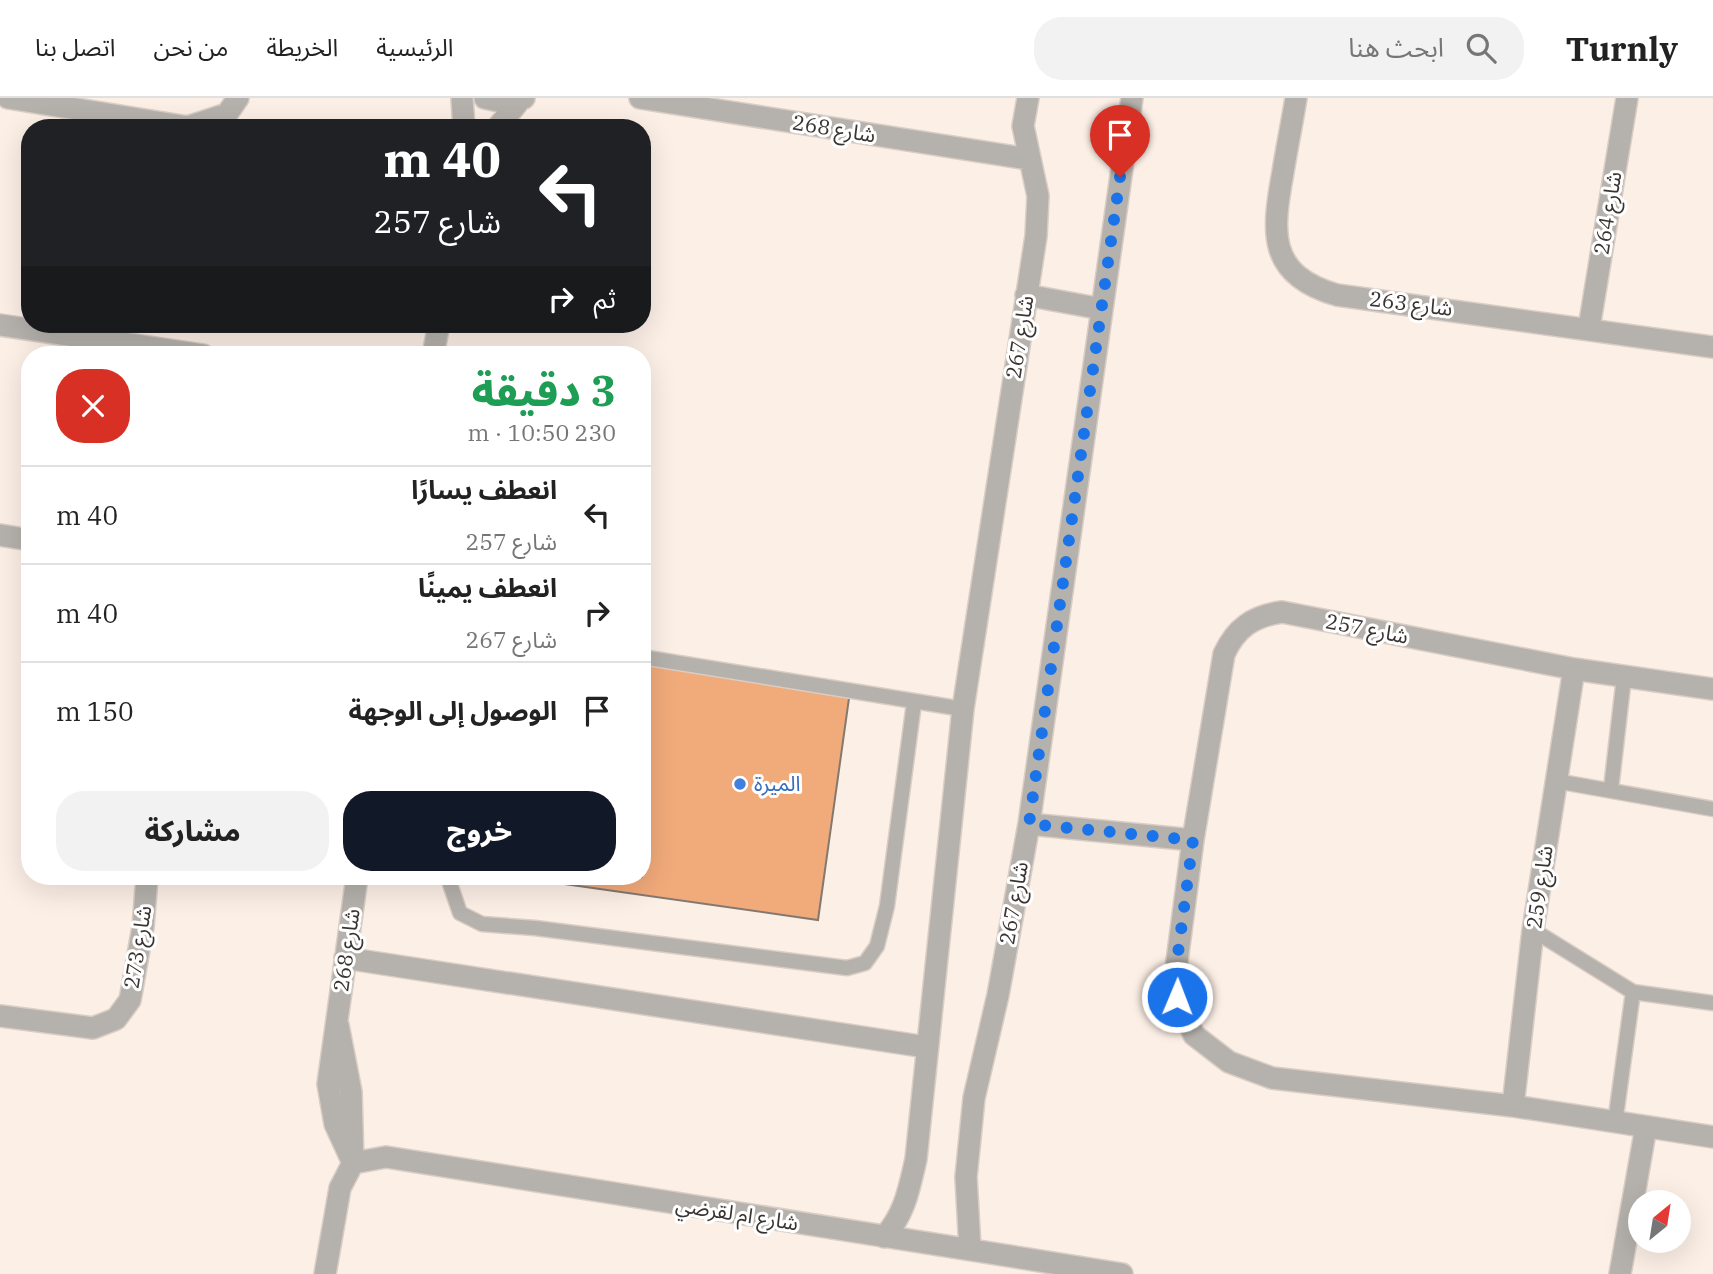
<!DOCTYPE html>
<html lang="ar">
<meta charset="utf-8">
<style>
body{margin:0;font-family:"IBM Plex Serif","Noto Sans Arabic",serif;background:#f2f2f2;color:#222;direction:rtl;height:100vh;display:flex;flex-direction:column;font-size:26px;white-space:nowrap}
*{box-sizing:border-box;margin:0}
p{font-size:23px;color:#767676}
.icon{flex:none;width:38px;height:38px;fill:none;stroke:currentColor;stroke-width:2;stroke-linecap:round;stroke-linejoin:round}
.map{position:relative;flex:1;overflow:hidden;direction:ltr}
.panel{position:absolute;left:21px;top:248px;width:630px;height:539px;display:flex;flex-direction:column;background:#fff;border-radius:28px;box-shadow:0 7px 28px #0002;direction:rtl}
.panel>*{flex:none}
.top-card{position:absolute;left:21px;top:21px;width:630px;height:214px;border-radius:28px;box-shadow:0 7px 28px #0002;direction:rtl;background:#202124;color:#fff;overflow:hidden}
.needle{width:46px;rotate:30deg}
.fabs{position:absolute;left:1628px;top:1092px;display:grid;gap:14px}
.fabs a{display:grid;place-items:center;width:63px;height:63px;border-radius:50%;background:#fff;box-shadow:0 7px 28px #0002;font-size:35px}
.pin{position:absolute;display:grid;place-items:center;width:60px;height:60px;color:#fff;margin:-72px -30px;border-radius:50% 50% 50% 0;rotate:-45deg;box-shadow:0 0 7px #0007}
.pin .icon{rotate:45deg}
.me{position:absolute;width:77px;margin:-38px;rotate:1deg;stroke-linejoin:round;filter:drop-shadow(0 0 5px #0008)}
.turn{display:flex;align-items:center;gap:24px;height:147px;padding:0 35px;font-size:32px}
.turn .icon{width:91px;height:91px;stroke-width:2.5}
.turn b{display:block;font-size:49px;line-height:60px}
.then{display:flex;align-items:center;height:66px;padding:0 35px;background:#0003;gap:14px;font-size:26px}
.round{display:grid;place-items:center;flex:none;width:74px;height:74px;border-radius:28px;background:#f2f2f2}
.summary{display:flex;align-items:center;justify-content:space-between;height:119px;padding:0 35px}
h1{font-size:42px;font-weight:800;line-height:52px;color:#1e9e55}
.action{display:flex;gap:14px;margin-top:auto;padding:14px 35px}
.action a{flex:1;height:80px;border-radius:28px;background:#111827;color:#fff;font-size:28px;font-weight:800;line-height:80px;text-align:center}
.action a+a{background:#f2f2f2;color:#222}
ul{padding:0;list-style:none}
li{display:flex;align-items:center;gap:21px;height:98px;padding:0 35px;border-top:2px solid #e0e0e0}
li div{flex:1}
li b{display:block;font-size:26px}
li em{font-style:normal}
header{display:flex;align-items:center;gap:42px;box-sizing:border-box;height:98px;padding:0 35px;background:#fff;border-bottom:2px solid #e0e0e0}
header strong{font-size:33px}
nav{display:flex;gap:38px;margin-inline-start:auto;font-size:24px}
.search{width:490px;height:63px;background:#f2f2f2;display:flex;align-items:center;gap:18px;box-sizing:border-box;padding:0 24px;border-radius:28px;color:#767676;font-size:26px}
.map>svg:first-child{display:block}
</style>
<header>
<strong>Turnly</strong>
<div class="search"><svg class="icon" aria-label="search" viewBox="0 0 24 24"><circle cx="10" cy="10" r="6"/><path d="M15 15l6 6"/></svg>ابحث هنا</div>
<nav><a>الرئيسية</a><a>الخريطة</a><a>من نحن</a><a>اتصل بنا</a></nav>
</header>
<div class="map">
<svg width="1713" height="1176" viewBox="0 0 1713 1176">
<rect width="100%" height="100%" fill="#fcefe6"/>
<path fill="#f1aa7a" stroke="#847971" stroke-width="2" d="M642,563l208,30 -32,229 -303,-43h127z"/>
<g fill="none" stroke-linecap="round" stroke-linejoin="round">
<defs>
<path id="service" d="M642,559l321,52
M1556,683l157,28
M1611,691l13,-112
M451,779l-1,7 10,29 22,11 53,4 312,40 18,-5 12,-17 10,-40 27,-203
M1533,832l100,62 80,11
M1615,1025l18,-131"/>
<path id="minor" d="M8,0l180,29 39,-13 11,-16
M462,0l2,30
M485,0l18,4 21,-4
M640,0l388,61
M1296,0c-4,25 -9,49 -13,74 -11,60 -16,103 54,123l376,52
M497,30l23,-28
M1026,197l76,14
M0,227l203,30
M1589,230l38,-230
M433,257l6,-31
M0,437l30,5
M1713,591l-139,-20 -292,-57c-29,4 -46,16 -58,42l-31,186 -18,136 2,21 17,38 35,27 43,16 241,28 200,31
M1029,726l164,16
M345,860l581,89
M0,918l93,12 23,-9 14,-19 13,-73 4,-50
M1513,1008l20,-176 41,-261
M353,1065l33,-6 736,117
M353,1065l-18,-39 -7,-40 29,-207
M884,1139c21,-23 25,-48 32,-78l47,-450 73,-473 2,-40 -15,-70 5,-28
M970,1151l-4,-72 8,-79 24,-103 31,-171 103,-726
M325,1176l15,-86 13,-25 -2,-71 -13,-67
M1620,1176l26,-147"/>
</defs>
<use href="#service" stroke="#d9cdc5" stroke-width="17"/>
<use href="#minor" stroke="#d9cdc5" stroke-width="24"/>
<use href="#service" stroke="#b5b1ac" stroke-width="14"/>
<use href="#minor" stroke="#b5b1ac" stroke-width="21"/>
</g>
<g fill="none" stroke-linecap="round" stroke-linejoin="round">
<path stroke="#1a73e8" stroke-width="12" stroke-dasharray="0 21.6" d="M1120,79l-91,647 164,16 -18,136 2,21"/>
</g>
<circle fill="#3f7fe0" stroke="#fff" stroke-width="2.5" cx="740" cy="686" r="7"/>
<g text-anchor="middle" stroke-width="6" stroke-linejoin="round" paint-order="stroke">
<g font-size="21" fill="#393431" stroke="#fff">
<text transform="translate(834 31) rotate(9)" y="7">شارع 268</text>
<text transform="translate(1608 115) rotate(-81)" y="7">شارع 264</text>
<text transform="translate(1411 206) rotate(7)" y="7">شارع 263</text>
<text transform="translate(1020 239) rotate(-81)" y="7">شارع 267</text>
<text transform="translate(1367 531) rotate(11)" y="7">شارع 257</text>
<text transform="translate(1540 789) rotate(-82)" y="7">شارع 259</text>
<text transform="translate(1014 805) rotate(-80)" y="7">شارع 267</text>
<text transform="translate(138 849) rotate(-81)" y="7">شارع 273</text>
<text transform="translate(347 852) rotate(-82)" y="7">شارع 268</text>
<text transform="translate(737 1116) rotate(9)" y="7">شارع ام لقرضي</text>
</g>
<g font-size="21" fill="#366cbe" stroke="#fff" text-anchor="start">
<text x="754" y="693">الميرة</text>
</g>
</g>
</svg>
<div class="fabs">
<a><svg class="needle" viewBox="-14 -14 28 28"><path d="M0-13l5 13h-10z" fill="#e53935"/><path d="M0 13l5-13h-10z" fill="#767676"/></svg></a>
</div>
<div class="pin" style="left:1120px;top:79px;background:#d93025"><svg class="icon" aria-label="arrive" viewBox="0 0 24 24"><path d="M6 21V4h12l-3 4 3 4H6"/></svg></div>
<svg class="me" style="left:1177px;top:899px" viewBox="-20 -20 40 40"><circle r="17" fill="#1a73e8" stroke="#fff" stroke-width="3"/><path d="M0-11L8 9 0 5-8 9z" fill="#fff"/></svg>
<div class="top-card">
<div class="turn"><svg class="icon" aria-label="left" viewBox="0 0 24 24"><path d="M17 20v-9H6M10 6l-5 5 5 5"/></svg><div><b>40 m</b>شارع 257</div></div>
<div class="then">ثم<svg class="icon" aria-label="right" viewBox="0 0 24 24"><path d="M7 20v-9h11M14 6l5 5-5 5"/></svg></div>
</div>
<section class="panel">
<div class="summary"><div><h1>3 دقيقة</h1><p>230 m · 10:50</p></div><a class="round" style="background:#d93025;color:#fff"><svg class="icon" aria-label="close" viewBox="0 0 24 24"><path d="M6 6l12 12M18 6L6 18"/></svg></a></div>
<ul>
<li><svg class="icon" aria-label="left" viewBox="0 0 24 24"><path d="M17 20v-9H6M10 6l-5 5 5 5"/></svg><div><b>انعطف يسارًا</b><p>شارع 257</p></div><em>40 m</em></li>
<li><svg class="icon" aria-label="right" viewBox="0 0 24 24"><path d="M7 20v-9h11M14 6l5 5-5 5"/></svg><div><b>انعطف يمينًا</b><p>شارع 267</p></div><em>40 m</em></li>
<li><svg class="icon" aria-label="arrive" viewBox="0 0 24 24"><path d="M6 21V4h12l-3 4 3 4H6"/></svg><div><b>الوصول إلى الوجهة</b></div><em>150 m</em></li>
</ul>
<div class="action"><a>خروج</a><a>مشاركة</a></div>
</section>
</div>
